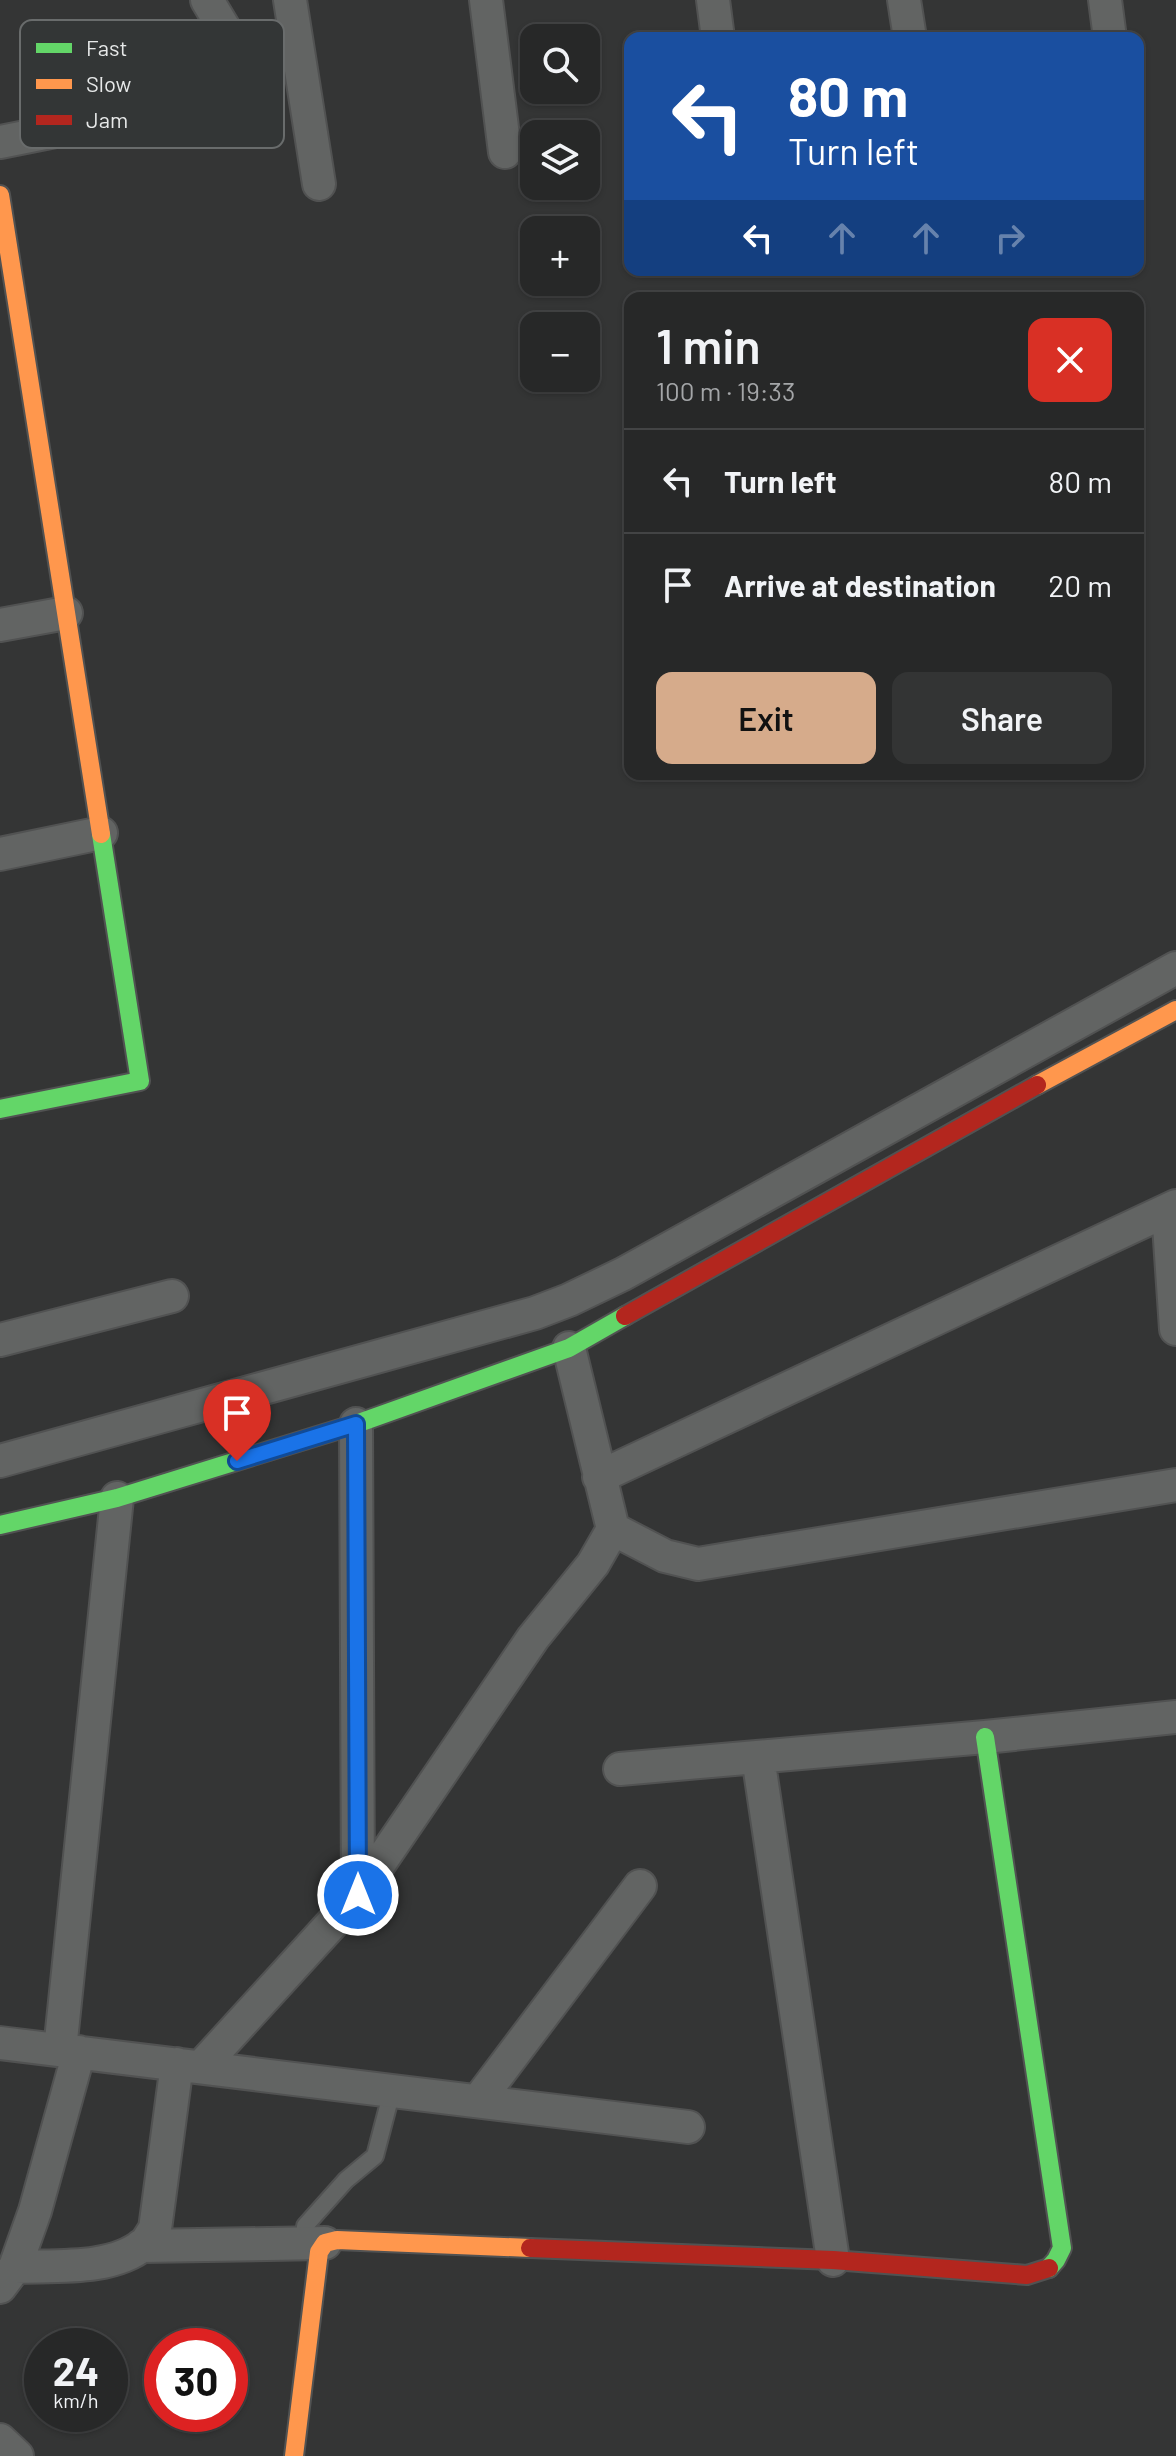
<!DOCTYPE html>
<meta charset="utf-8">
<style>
body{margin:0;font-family:Barlow,sans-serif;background:#333434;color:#f1f3f6;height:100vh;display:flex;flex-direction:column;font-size:30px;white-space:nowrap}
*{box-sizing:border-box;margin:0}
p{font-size:26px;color:#a4a6a8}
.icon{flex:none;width:44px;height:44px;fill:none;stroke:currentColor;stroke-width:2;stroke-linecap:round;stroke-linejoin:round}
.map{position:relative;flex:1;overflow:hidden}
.drawer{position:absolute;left:624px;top:292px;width:520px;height:488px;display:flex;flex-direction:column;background:#272828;border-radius:16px;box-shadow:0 2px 6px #0004,0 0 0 2px #434445}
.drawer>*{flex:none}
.banner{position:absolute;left:624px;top:32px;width:520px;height:244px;border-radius:16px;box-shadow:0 2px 6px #0004,0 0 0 2px #434445;background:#1a4fa0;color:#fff;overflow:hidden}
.buttons{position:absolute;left:520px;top:24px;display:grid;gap:16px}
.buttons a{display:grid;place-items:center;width:80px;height:80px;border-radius:16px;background:#272828;box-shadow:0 2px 6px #0004,0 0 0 2px #434445;font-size:40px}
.speed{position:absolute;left:24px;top:2328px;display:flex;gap:16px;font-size:40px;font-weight:700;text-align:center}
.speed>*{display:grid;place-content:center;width:104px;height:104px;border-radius:50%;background:#272828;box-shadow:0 2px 6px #0004,0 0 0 2px #434445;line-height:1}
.speed small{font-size:20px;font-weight:400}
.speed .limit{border:12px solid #d22;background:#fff;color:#111}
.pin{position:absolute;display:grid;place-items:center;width:68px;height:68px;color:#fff;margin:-82px -34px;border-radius:50% 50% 50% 0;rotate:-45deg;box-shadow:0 0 8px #0007}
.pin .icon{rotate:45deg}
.me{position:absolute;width:88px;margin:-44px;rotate:0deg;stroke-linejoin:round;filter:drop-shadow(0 0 6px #0008)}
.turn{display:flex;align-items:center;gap:28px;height:168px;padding:0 32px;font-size:36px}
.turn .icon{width:104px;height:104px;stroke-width:2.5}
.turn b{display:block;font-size:56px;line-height:68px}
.lanes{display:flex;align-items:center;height:76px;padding:0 32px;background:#0003;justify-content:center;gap:40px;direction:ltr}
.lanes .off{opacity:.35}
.round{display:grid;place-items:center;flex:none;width:84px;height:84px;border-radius:16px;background:#333434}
.headline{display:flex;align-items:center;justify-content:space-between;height:136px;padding:0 32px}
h1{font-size:48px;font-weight:600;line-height:60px}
.button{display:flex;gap:16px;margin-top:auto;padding:16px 32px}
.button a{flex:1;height:92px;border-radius:16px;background:#d6ab8b;color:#111;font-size:32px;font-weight:600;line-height:92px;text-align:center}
.button a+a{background:#333434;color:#f1f3f6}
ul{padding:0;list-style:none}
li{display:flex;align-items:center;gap:24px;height:104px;padding:0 32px;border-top:2px solid #434445}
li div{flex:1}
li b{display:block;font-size:30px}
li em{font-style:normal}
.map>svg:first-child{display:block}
</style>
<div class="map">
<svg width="1176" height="2456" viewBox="0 0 1176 2456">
<rect width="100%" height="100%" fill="#343535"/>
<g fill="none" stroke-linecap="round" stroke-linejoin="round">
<defs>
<path id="lane" d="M305,2243v-17l41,-46 29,-24 17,-65"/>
<path id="street" d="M290,0l29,184
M486,0l19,152
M713,0l5,38
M904,0l6,38
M1105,0l5,38
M0,142l261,-52 -54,-90
M0,625l66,-12
M0,854l101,-21
M1168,1210l8,119
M0,1340l172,-44
M356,1424l2,471
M0,1461l535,-148 34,-13 54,-26 553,-306
M599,1477l577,-271
M613,1529l52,27 33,8 478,-79
M758,1757l75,503
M620,1769l365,-32 191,-20
M0,2043l688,84
M60,2050l57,-552
M201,2067l157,-172 175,-257 60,-74 20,-35 -44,-181
M478,2101l162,-215
M141,2246l184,-3
M15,2267c39,-2 97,4 129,-23 4,-3 7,-10 11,-15l22,-165
M0,2287l15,-20 20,-56 44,-159
M0,2440l17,16"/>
<path id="fast" d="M0,1109l140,-28 -39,-247
M0,1525l117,-27 239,-74 213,-76 56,-32
M985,1737l77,511 -6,12 -7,8"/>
<path id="slow" d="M0,195l101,639
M1037,1085l139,-75
M294,2456l25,-204 6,-9 12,-3 193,8"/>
<path id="jam" d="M625,1316l412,-231
M530,2248l303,12 194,15 22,-7"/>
</defs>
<use href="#lane" stroke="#515252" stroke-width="20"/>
<use href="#street" stroke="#515252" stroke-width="36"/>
<use href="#fast" stroke="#515252" stroke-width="22"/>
<use href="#slow" stroke="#515252" stroke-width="22"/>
<use href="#jam" stroke="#515252" stroke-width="22"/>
<use href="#lane" stroke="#626463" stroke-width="16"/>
<use href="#street" stroke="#626463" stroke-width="32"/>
<use href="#fast" stroke="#63d668" stroke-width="18"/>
<use href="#slow" stroke="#ff974d" stroke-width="18"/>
<use href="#jam" stroke="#b3261e" stroke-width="18"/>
</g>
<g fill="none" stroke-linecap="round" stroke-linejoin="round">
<defs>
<path id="route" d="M237,1461l119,-37 2,471"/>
</defs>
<use href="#route" stroke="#114b97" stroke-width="20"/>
<use href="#route" stroke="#1a73e8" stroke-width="14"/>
</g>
<rect x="20" y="20" width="264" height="128" rx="12" fill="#333636" stroke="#696c6c" stroke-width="2"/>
<rect x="36" y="43" width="36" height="10" fill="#63d668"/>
<rect x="36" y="79" width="36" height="10" fill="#ff974d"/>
<rect x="36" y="115" width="36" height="10" fill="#b3261e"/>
<g font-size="22" fill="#e7e9e9">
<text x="86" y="56">Fast</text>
<text x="86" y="92">Slow</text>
<text x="86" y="128">Jam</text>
</g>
</svg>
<div class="buttons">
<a><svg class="icon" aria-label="search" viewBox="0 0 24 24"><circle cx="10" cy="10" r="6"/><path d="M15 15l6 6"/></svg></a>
<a><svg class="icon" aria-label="layers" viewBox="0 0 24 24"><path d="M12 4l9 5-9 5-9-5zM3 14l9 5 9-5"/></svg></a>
<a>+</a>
<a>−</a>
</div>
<div class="speed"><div>24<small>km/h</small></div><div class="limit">30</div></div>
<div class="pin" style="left:237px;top:1461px;background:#d93025"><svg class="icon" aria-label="arrive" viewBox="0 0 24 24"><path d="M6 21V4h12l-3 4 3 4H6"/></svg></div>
<svg class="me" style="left:358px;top:1895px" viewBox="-20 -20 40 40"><circle r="17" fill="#1a73e8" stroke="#fff" stroke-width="3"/><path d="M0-11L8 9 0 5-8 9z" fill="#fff"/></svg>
<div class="banner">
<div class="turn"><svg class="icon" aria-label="left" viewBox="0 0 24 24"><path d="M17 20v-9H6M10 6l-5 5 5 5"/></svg><div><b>80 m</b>Turn left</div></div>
<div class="lanes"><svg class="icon" aria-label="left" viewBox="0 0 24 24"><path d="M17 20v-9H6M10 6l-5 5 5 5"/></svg><svg class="icon off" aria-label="ahead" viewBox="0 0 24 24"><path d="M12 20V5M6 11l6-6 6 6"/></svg><svg class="icon off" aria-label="ahead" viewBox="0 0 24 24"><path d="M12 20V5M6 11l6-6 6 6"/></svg><svg class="icon off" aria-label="right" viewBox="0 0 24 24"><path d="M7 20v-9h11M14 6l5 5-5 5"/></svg></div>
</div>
<section class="drawer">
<div class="headline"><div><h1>1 min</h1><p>100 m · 19:33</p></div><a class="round" style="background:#d93025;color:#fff"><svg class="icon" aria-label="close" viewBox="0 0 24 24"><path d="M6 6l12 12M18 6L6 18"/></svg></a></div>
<ul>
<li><svg class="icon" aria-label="left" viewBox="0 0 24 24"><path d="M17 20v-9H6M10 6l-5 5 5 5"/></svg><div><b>Turn left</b></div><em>80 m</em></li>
<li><svg class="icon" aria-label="arrive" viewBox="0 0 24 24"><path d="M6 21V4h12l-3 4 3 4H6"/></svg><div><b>Arrive at destination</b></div><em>20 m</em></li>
</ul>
<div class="button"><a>Exit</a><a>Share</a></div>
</section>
</div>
